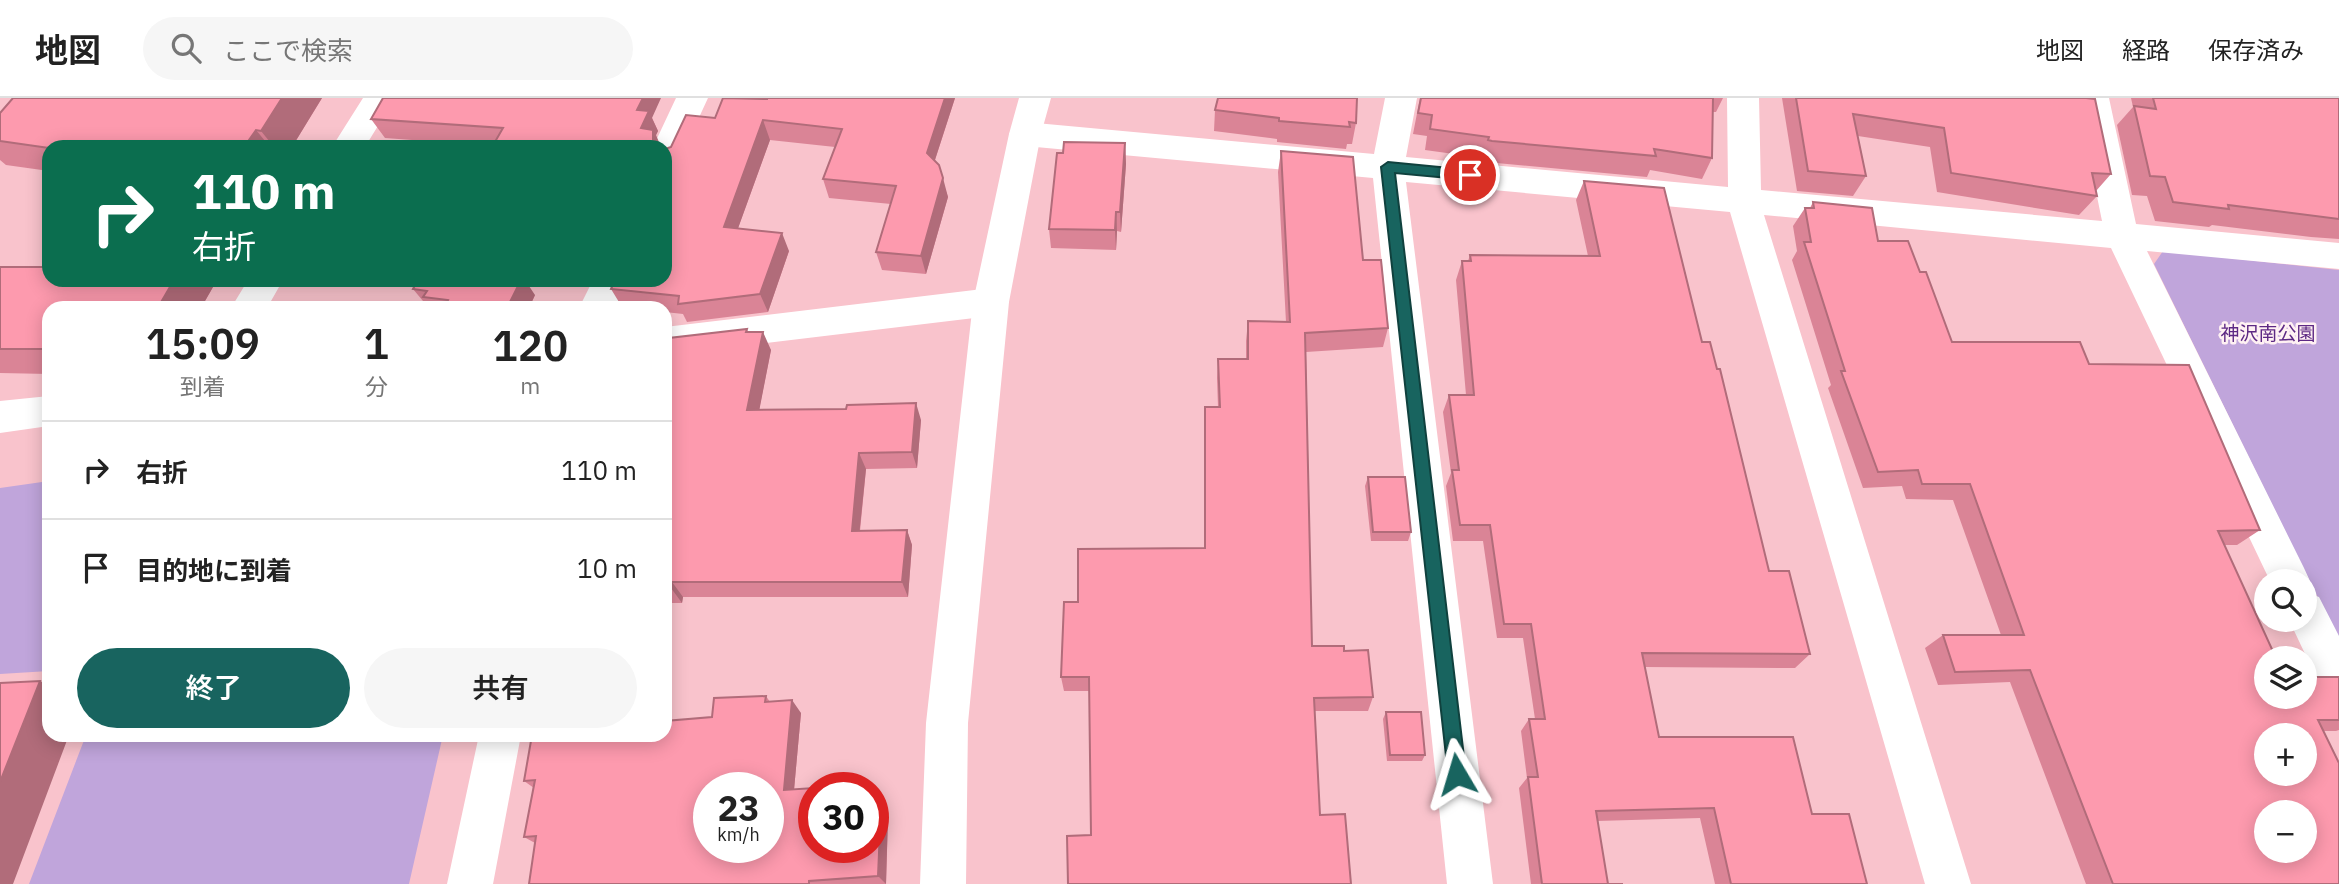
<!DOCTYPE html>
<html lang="ja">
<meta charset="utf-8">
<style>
body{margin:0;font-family:"IBM Plex Sans","Noto Sans JP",sans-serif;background:#f6f6f6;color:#222;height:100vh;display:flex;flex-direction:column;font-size:26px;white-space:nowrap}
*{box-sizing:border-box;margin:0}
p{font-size:23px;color:#767676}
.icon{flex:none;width:38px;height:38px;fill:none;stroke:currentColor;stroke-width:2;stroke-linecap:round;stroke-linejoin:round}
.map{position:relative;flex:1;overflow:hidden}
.drawer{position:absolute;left:42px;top:203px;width:630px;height:441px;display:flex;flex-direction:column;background:#fff;border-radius:21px;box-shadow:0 4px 18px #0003}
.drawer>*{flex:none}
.hud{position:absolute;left:42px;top:42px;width:630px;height:147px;border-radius:21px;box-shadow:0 4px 18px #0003;background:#0b6e4f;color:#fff;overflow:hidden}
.controls{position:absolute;left:2254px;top:471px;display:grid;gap:14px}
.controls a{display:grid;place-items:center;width:63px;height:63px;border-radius:50%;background:#fff;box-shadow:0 4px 18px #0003;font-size:35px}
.speed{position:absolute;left:693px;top:674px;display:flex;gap:14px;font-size:35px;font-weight:700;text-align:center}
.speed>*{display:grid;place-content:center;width:91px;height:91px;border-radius:50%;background:#fff;box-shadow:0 4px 18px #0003;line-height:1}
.speed small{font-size:18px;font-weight:400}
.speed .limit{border:10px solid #d22;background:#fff;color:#111}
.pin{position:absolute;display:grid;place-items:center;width:60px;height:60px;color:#fff;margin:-30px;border:4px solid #fff;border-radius:50%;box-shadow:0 2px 7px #0007}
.me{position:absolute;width:77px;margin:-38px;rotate:353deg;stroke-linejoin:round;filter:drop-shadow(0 0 5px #0008)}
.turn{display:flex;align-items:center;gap:24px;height:147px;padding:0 35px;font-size:32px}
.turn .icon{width:91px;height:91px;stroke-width:2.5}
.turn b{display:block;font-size:49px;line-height:60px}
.eta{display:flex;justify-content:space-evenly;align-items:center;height:119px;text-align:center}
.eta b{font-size:42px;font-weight:600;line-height:49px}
.cta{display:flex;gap:14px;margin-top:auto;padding:14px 35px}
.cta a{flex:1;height:80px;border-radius:42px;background:#18645f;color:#fff;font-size:28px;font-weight:600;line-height:80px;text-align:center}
.cta a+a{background:#f6f6f6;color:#222}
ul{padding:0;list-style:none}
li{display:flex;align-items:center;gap:21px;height:98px;padding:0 35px;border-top:2px solid #e0e0e0}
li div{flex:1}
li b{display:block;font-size:26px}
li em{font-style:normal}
header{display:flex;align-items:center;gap:42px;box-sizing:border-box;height:98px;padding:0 35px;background:#fff;border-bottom:2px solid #e0e0e0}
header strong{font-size:33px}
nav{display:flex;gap:38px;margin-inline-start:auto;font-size:24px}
.search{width:490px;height:63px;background:#f6f6f6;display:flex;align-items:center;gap:18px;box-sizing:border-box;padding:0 24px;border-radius:38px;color:#767676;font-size:26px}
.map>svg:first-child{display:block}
</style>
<header>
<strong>地図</strong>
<div class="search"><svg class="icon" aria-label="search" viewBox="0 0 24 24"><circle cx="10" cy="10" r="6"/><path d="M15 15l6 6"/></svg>ここで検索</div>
<nav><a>地図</a><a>経路</a><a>保存済み</a></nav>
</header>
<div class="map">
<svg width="2339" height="786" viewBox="0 0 2339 786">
<rect width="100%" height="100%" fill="#f9c3cc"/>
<path fill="#c0a5db" d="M2163,153l176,19v371l-185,-377z
M49,383v190l-49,3v-186z
M86,637h357l-34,149h-380z"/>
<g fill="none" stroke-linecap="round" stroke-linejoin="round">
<path fill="#fff" fill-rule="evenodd" d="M363,0h32l-30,49h-33z
M676,0h32l-31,67 -12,4v-22h-12z
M1385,0h32l-11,59 322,30 -1,-89h32l2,92 341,31 -25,-123h32l27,126 203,19v26l-192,-18 157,317 6,13 -5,11 14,5 20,39v64l-15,-6 -35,-74h16v-39h-35l-159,-333 -347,-33 207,669h-46l-195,-672 -324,-30 87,702h-46l-74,-706 -348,-32 -11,-4 -5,-8 5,-8 11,-4 349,32z
M248,182h35l-16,28h-36z
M593,182h34l-12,28h-36z
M991,190l12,4 6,10 -6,10 -12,4 -326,39v-28z
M49,298v30l-49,7v-32z
M479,637h42l-28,149h-46z"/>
<path fill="#fff" fill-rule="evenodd" d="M1019,0h32l-10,36 -32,168 -41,421 -2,161h-46l6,-161 47,-421 36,-168z"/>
</g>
<path fill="#da8496" d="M13,0h309l-30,49h-243v24l-43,-6 -6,-5v-47z
M955,0l-20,62 13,37 -22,77 -44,-4 -6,-18 15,-48 -62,-6 -6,-19 12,-32 -65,-7 -32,88 51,23 -21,61 -81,10 -4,-8 -18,-2v-4l-43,-1 -11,-18 54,-9 6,-133 44,-29 52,-19z
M1420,0h303l-7,14h-3l-1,46 -10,21 -52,-9 -3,7 -161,-15 -4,-1 1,-3 -58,-8 2,-14 -14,-2z
M1782,0h304l25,76 -15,17 1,5 -18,19 -142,-23 -7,-45 -72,-11 8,40 -13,20 -56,-5z
M2131,0h208v141l-28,-2 -99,-12 -3,2 -54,-6 -8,-25 -15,-1 -15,-70 16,-18z
M1215,12l141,13 -4,21h-5l-1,5 -69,-7v-3l-63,-8z
M652,20l6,13 -2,4 -163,11 -108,-8 -14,-19z
M1125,45l1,21 -5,68 -4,-1 -1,19 -65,-2 -2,-19 14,-76z
M1281,53l82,109 25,68 -5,19 -77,5 6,294 32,5 29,46 -5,14h-53l-224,124 -2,-144h-25l-3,-14 17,-75 127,-54v-141h13l-1,-29 1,-19h28v-18l2,-20 38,1 -8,-150z
M1584,83l118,161 67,229 41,83 -15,14 -150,-1 14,70 153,77 55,70h-152l-15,-66 -103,3 11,63h15h-92l-12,-96 8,-10 -6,-47 8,-12h6l-12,-81h-26l-14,-97h-30l-7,-55 5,-13 -8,-61 6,-17h17l-10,-115 6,-19h6l2,-6 118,1 -12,-56z
M1813,104l65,39 42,31 32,70 137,22 171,166 -23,15h-12l41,151 73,-19v53l-3,1h-12l15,153h-253l-76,-202 -72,3 -13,-37 18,-13h58l-48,-135 -47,-1 -4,-13 -39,2 -35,-100 3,-3 -39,-125 5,-9 -4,-25 12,-18h5z
M0,169l49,13h168l-16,28h-152v66l-49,-1z
M413,191l122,6 -6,13h-98l-3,-1z
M747,231l1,3 23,18 -12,60 162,10 -4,48 -51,1 -6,62 47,-1 5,15 -4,52h-225l-1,6h-17v-250z
M1368,379l43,55 -3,9h-37l-6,-55z
M766,598l4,6 31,11 -7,77 20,57 67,-41 7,10 -2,68h-357l6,-41 -11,-6 10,-49 -10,-7 188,-64z
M1386,614l39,43 -3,6h-35l-4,-42z"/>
<path fill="#b16c7a" d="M282,0h40l-30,49h-18l-13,-16z
M643,0h18l-9,20 6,13 -2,4 5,12h-8l-12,-19 -4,-18z
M945,0h10l-24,74 -4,-19z
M763,22l7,20 -38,105 -8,-18z
M256,32l14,17h-26z
M1125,45l1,21 -5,68 -1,-20z
M943,80l5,19 -22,77 -5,-18z
M1116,114l1,19 -1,19 -1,-20z
M782,135l7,18 -21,61 -8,-18z
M174,182h43l-16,28h-36l-5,-4z
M521,182h4l10,15 -6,13h-22z
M763,234l8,18 -15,77 -9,-17z
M916,305l5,17 -4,48 -5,-16z
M859,355l7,16 -8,77 -6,-15z
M907,432l5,15 -4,52 -6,-15z
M672,484l11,15 -1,6 -11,-15z
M40,583l9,4v50h20l-56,149h-13v-102z
M792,602l9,13 -8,88 -9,-11z
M881,708l7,10 -2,68 -8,-8z"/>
<path fill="#fd9aae" stroke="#b16c7a" stroke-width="2" fill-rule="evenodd" d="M13,0h269l-21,33 -5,-1 -12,17 -195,1 -49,-7v-28z
M383,0h260l-6,12 12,1 -8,17 12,2v17h-161l11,-19 -132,-9z
M723,0l44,1v-1h178l-18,55 12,12 4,13 -22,78 -45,-4 20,-66 -73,-7 19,-50 -79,-9 -39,107 58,6 -22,61 -82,10 1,-8 -68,-7 4,-9h50v-131l6,-2 15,-32 29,3z
M1218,0h139l-1,25 -7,-1 1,5 -71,-6v-3l-64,-8z
M1421,0h292l-1,60 -58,-9 2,7 -164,-15 -4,-1 1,-3 -59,-8 2,-14 -14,-2z
M1796,0h290l9,1 16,75 -19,-1 5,23 -146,-23 -7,-45 -91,-14 13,62 -58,-5z
M2153,0h186v121l-111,-14 1,4 -56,-7 -8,-25 -15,-1 -16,-70 22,3z
M1064,44l61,1 -5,69h-4l-1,18 -66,-1 8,-76h6z
M1281,53l72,6 10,103h18l7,68 -83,5 7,313h32v5l24,-1 5,47 -59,1 6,117 25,-1 6,70h-283l-1,-48 24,-1 -2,-158h-28l3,-75h14v-53l127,-1v-141h15l-2,-48h30v-38l42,1z
M1584,83l80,7 38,154h8l7,27h3l49,202h20l21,83 -168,-1 17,84h134l19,77h37l18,70h-136l-17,-76 -118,3 12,73h15h-81l-14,-107h10l-9,-58h16l-14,-95h-27l-14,-99h-30l-8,-55h7l-10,-75h25l-12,-134h9l-1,-6 130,1z
M1813,104l59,6 6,33h30l12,31h6l26,70h128l9,22 100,1 71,165 -42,1 58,127h-10v38h39v-19h34v43h-21l21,43v121h-226l-83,-214 -75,2 -12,-37h81l-54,-151h-48l-4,-14 -40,2 -37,-101h4l-41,-129h7l-6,-34h9zM2266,637h39v39h-39zM2266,714h39v38h-39z
M0,169h49v13h125l-14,24 -4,-1 -3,5h-104v41h-49z
M418,182h103l-14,28h-28l-33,-4 2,-4 -25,-3 4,-6 -14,-2z
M747,231l-1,3h17l-16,78 99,-1 1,-4 69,-2 -4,49 -53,1 -7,78 55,-1 -5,52h-230l-1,6 -6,1v-236l4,-15z
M1368,379h37l6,55h-38z
M40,583l-40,101v-99z
M766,598l-1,6 27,-2 -8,90 30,-2v59h59v-40l8,-1 -3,70 -69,5v3h-280l7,-48 -12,1 11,-57 -11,1 8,-46h133v-14l47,-4 2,-19zM709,690h59v59h-59z
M1386,614h35l4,43h-35z"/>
<path fill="#18645f" stroke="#10413e" stroke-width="2" d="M1388,64l82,8 7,5 -7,5 -75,-7 71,601 -3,6 -6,3 -6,-3 -3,-6 -67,-607z"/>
<g text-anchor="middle" stroke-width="5" stroke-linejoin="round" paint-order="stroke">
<g font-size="19" fill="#5d2884" stroke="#fff1f3">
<text x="2268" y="242">神沢南公園</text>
</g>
</g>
</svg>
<div class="controls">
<a><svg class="icon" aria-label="search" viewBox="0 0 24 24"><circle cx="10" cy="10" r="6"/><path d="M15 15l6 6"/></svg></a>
<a><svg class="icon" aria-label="layers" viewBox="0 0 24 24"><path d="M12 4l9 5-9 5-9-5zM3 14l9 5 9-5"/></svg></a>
<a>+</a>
<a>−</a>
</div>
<div class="speed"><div>23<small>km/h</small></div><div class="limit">30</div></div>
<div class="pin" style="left:1470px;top:77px;background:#d93025"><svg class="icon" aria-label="arrive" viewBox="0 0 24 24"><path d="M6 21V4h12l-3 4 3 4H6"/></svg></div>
<svg class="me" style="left:1457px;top:676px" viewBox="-20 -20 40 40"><path d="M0-17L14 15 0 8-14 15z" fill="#18645f" stroke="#fff" stroke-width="4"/></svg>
<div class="hud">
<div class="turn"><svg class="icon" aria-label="right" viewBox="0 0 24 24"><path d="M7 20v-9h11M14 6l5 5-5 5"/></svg><div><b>110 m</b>右折</div></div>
</div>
<section class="drawer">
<div class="eta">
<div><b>15:09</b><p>到着</p></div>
<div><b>1</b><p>分</p></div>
<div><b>120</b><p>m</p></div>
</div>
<ul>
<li><svg class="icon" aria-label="right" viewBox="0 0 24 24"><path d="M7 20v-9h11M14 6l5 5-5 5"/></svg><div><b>右折</b></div><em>110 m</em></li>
<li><svg class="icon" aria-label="arrive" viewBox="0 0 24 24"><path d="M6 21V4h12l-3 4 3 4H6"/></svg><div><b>目的地に到着</b></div><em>10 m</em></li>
</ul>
<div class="cta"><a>終了</a><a>共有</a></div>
</section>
</div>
